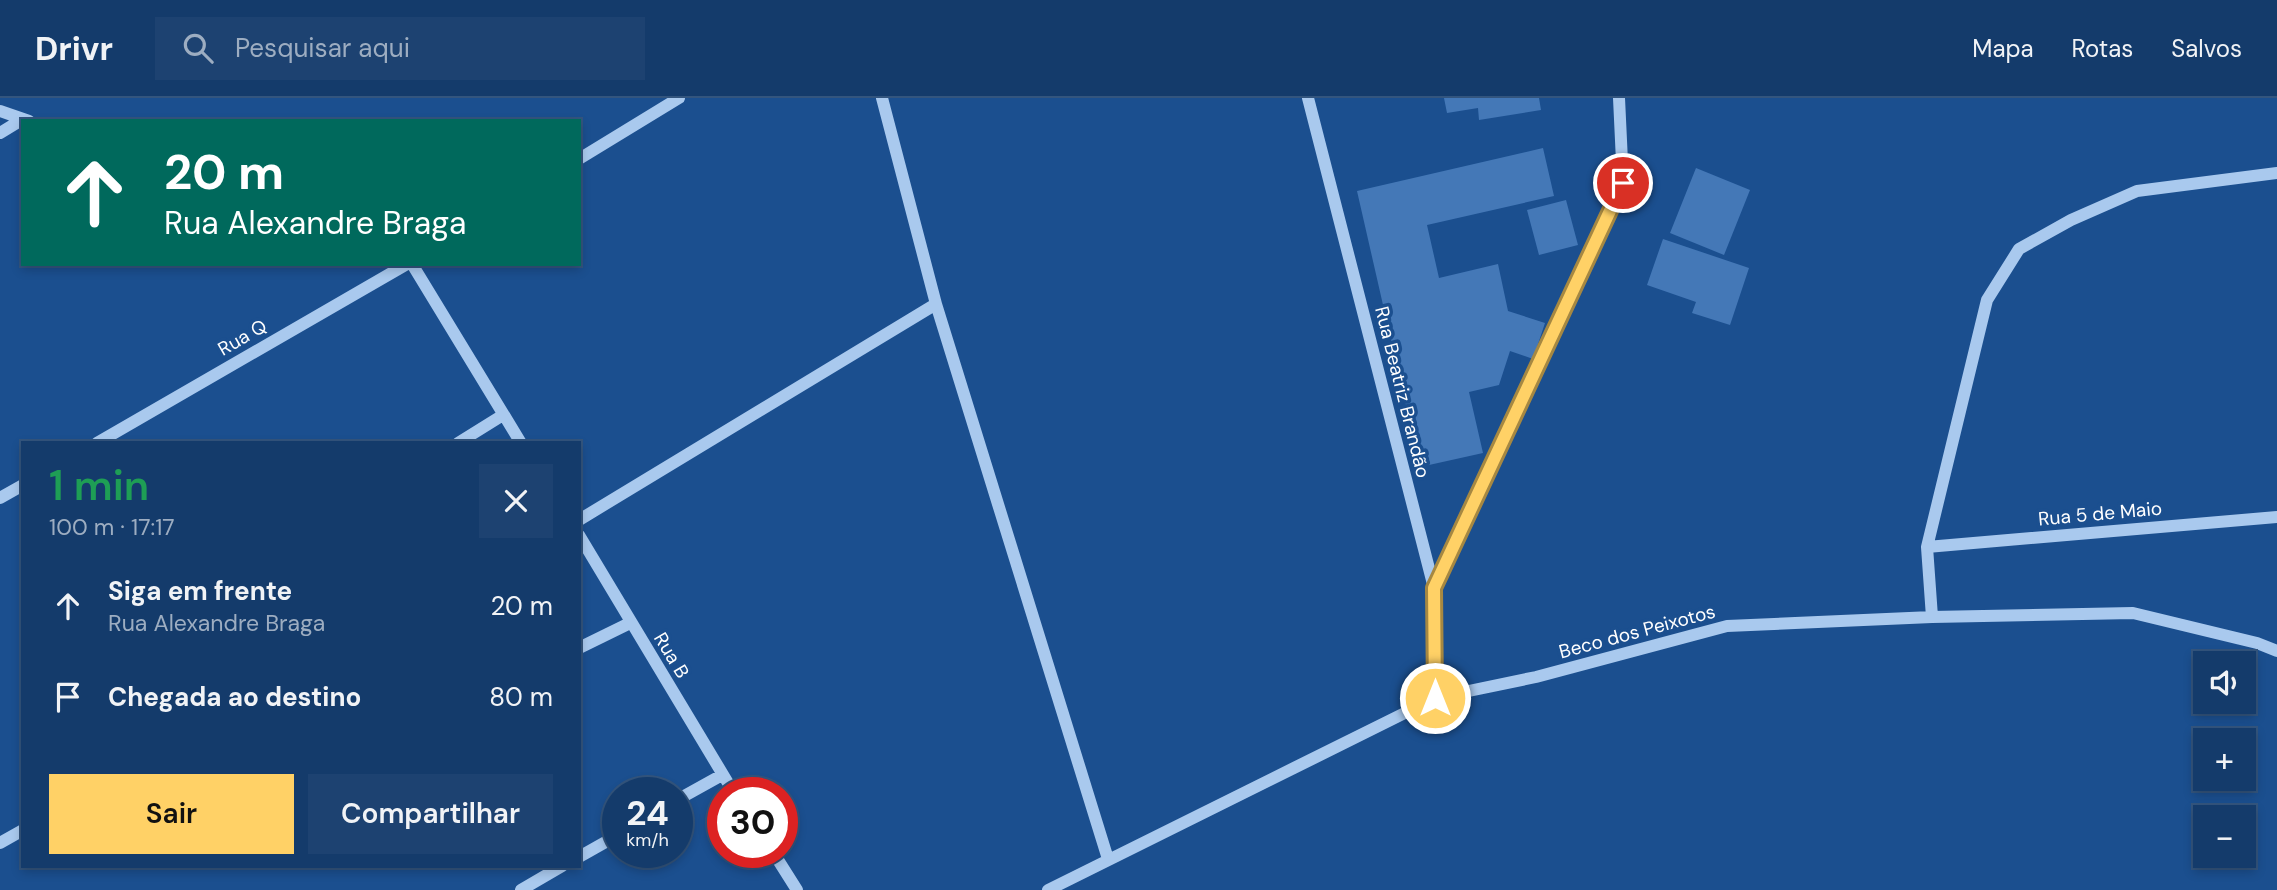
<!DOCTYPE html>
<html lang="pt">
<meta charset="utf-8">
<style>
body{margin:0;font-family:"DM Sans",sans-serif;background:#1d4271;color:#f1f3f6;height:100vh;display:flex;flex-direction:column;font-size:26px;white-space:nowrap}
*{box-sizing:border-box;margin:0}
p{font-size:23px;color:#9dadc1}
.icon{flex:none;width:38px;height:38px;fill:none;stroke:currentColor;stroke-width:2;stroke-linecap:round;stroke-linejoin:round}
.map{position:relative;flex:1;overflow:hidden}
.panel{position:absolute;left:21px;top:343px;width:560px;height:427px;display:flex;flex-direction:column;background:#143b6b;border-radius:0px;box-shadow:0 4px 10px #0003,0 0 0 2px #33557e}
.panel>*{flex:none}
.top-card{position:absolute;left:21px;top:21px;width:560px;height:147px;border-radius:0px;box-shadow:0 4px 10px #0003,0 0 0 2px #33557e;background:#00695c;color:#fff;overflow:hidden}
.tools{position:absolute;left:2193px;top:553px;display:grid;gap:14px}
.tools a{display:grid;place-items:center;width:63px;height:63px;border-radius:0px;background:#143b6b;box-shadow:0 4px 10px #0003,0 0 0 2px #33557e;font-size:35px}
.speed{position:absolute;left:602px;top:679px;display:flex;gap:14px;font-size:35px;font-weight:700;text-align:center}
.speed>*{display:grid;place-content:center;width:91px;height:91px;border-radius:50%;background:#143b6b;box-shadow:0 4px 10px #0003,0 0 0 2px #33557e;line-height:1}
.speed small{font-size:18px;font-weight:400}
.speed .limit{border:10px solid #d22;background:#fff;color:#111}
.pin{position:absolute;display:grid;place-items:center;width:60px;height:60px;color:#fff;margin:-30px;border:4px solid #fff;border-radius:50%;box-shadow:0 2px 7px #0007}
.me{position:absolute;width:77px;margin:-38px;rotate:0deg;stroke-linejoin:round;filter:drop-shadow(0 0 5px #0008)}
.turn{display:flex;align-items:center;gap:24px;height:147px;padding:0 28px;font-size:32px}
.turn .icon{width:91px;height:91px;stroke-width:2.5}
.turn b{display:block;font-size:49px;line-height:60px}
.round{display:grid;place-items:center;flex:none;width:74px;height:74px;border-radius:0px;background:#1d4271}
.overview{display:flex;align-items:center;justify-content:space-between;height:119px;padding:0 28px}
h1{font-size:42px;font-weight:600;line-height:52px;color:#1e9e55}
.primary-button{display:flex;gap:14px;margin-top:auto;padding:14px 28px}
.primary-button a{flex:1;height:80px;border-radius:0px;background:#ffd166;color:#111;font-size:28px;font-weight:600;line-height:80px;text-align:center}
.primary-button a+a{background:#1d4271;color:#f1f3f6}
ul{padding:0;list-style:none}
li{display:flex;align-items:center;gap:21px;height:91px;padding:0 28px}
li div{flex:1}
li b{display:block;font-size:26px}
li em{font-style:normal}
header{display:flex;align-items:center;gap:42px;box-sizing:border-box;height:98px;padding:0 35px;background:#143b6b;border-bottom:2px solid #33557e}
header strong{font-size:33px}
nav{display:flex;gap:38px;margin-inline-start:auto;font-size:24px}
.search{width:490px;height:63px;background:#1d4271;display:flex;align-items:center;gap:18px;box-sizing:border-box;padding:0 24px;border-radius:0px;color:#9dadc1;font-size:26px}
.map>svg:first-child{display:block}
</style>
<header>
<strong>Drivr</strong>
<div class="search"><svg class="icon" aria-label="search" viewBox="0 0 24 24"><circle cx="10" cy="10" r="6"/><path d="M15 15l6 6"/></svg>Pesquisar aqui</div>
<nav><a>Mapa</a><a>Rotas</a><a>Salvos</a></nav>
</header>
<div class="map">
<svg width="2277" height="792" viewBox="0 0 2277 792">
<rect width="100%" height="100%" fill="#1b4f8f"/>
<path fill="#4478b7" d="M1444,0h95l2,12 -62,10 -1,-12 -31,5z
M1543,50l11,48 -127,29 12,53 59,-14 10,47 37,12 -12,36 -23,-8 -11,34 -30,7 14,61 -63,14 -63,-276z
M1696,70l54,22 -26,65 -54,-22z
M1566,102l12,45 -39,10 -12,-45z
M1663,141l86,29 -19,57 -38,-12 4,-11 -49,-17z"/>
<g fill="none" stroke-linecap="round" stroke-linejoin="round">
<path stroke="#a9c9ee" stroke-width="12" d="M882,0l54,206 172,555
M1308,0l126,490 1,110
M0,13l29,10
M0,35l23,-14
M579,61l100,-61
M412,166l109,179
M97,345l310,-179
M458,345l45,-28
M0,400l23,-13
M579,422l357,-216
M579,437l155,258
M1927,449l350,-30
M1434,490l189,-405 -4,-85
M1932,519l-5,-70 60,-247 32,-51 52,-29 66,-29 140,-18
M579,550l51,-25
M677,702l45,-25
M0,745l23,-13
M773,754l24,38
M579,759l39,-22
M521,792l41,-24
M1048,792l387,-192 101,-21 191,-51 205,-9 201,-4 124,30 20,8"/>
</g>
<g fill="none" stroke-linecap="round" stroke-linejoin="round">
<defs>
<path id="route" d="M1435,600l-1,-110 189,-405"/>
</defs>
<use href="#route" stroke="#a68842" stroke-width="18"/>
<use href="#route" stroke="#ffd166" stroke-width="12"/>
</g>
<g text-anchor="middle" stroke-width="7" stroke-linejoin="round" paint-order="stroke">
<g font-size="19" fill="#fff" stroke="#1b4f8f">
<text transform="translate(242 239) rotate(-30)" y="7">Rua Q</text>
<text transform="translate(1403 294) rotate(76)" y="7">Rua Beatriz Brandão</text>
<text transform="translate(2100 415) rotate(-5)" y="7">Rua 5 de Maio</text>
<text transform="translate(1637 533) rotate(-15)" y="7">Beco dos Peixotos</text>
<text transform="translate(672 557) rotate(59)" y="7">Rua B</text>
</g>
</g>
</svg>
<div class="tools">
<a><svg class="icon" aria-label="sound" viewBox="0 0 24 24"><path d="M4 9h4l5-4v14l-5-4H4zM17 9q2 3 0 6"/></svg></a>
<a>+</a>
<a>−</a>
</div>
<div class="speed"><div>24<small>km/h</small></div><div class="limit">30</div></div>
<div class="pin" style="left:1623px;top:85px;background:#d93025"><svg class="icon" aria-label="arrive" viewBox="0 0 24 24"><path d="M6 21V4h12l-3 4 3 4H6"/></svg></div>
<svg class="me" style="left:1435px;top:600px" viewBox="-20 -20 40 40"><circle r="17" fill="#ffd166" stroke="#fff" stroke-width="3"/><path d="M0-11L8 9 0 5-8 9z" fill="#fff"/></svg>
<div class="top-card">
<div class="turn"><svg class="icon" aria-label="ahead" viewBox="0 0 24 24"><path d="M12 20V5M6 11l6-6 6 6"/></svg><div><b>20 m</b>Rua Alexandre Braga</div></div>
</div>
<section class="panel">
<div class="overview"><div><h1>1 min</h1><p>100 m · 17:17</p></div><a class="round"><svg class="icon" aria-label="close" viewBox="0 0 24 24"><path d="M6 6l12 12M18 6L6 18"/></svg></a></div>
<ul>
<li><svg class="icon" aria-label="ahead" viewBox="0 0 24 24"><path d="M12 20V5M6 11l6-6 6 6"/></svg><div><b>Siga em frente</b><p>Rua Alexandre Braga</p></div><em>20 m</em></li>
<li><svg class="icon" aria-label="arrive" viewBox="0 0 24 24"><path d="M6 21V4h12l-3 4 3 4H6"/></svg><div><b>Chegada ao destino</b></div><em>80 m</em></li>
</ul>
<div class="primary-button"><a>Sair</a><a>Compartilhar</a></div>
</section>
</div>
